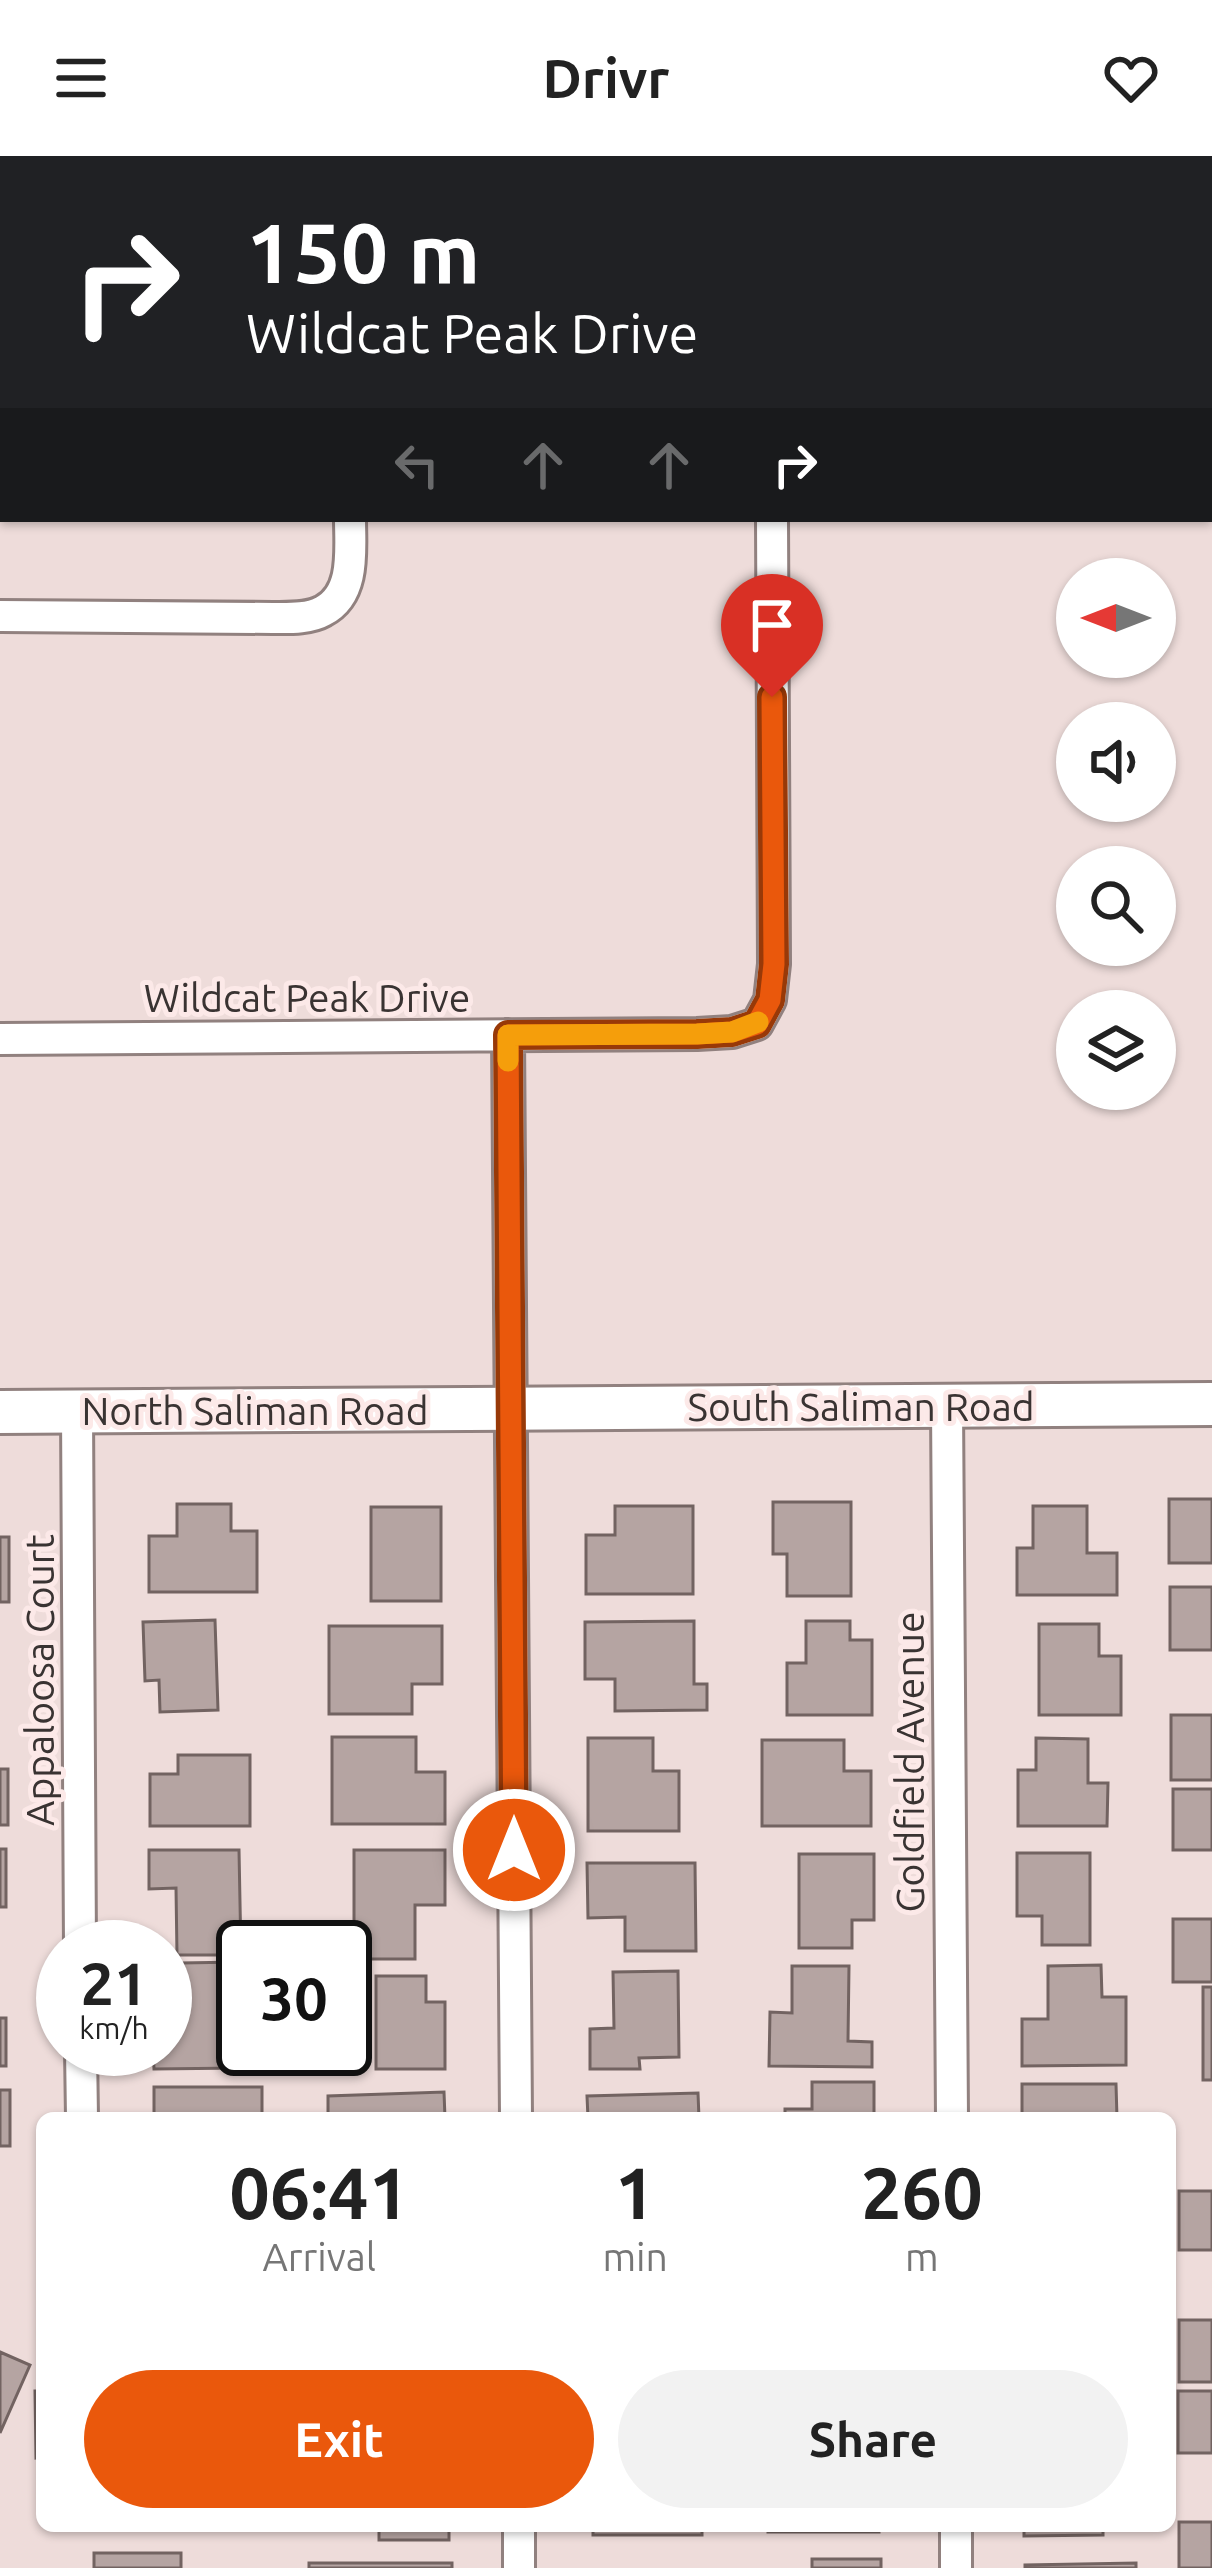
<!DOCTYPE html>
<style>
body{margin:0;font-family:Ubuntu,sans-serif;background:#f2f2f2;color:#222;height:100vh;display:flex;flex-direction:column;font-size:45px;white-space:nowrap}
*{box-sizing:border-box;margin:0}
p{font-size:39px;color:#767676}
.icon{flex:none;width:66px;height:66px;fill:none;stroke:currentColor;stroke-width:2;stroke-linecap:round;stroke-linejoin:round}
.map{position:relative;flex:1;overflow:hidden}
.sheet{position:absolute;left:36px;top:1956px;width:1140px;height:420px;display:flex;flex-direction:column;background:#fff;border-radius:18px;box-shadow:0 3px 9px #0004}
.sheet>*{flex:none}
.top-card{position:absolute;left:0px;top:0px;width:1212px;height:366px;box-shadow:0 3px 9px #0004;background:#202124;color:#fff;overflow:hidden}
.needle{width:78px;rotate:270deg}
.buttons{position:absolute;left:1056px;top:402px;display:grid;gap:24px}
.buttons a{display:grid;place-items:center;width:120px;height:120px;border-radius:50%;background:#fff;box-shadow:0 3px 9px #0004;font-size:60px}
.speed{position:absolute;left:36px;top:1764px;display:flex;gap:24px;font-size:60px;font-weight:700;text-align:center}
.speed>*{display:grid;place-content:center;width:156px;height:156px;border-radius:50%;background:#fff;box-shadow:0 3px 9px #0004;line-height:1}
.speed small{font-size:30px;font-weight:400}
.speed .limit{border:6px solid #111;border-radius:18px;background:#fff;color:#111}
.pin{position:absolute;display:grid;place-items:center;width:102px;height:102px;color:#fff;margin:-123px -51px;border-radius:50% 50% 50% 0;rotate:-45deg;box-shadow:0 0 12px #0007}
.pin .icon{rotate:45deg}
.me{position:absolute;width:132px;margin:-66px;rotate:0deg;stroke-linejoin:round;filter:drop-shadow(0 0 9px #0008)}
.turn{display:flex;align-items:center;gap:42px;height:252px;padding:0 48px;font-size:54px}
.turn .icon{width:156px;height:156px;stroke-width:2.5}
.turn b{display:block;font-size:84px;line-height:102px}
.lanes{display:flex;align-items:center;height:114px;padding:0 48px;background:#0003;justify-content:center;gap:60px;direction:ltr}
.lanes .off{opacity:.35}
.eta{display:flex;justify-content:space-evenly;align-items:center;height:204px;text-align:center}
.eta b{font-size:72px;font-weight:700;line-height:84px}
.button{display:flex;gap:24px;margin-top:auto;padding:24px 48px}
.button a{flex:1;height:138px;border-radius:72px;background:#ea580c;color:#fff;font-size:48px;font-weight:700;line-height:138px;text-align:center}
.button a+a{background:#f2f2f2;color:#222}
header{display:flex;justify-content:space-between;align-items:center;height:156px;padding:0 48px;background:#fff;font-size:54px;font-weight:700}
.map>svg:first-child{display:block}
</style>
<header><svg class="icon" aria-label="menu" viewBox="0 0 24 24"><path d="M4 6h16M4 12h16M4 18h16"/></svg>Drivr<svg class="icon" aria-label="heart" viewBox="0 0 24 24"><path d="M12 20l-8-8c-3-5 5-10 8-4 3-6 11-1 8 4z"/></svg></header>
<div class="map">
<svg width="1212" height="2412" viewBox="0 0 1212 2412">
<rect width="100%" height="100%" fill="#eedcda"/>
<path fill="#b5a4a2" stroke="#726361" stroke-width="3" d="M1169,1343h43v64h-43z
M773,1346h78v94h-64v-42h-14z
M177,1348h54v27h26v61h-108v-56h28z
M615,1350h78v88h-107v-59h29z
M1033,1350h54v47h30v42h-100v-47h16z
M371,1351h70v94h-70z
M0,1381h9v65h-9z
M1170,1431h42v63h-42z
M215,1464l3,90 -58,2 -1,-32 -14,1 -2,-59z
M694,1465v63h13v26l-92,1v-32h-30v-57z
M806,1465h44v19h22v75h-85v-52h19z
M1039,1468h60v32h22v59h-82z
M329,1470h113v58h-30v30h-83z
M1171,1559h41v65h-41z
M332,1581h84v35h29v52h-113z
M588,1582h65v33h26v60h-91z
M1036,1582l52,1v44h20l-1,43h-89v-56h18z
M762,1584h82v31h27v55h-109z
M178,1599h72v71h-100v-52h28z
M0,1613h8v56h-8z
M1173,1633h39v61h-39z
M0,1693h6v58h-6z
M149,1694h90l2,105h-64l-1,-67 -27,1z
M354,1694h91v55h-30v54h-61z
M1017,1697h73v92h-48v-29h-25z
M799,1698h75v66h-22v28h-53z
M587,1707h108l1,88h-71v-34l-37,1z
M1173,1763h39v63h-39z
M239,1806l1,106 -86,1 -1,-20h12v-31h16v-55z
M1101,1809l1,32h24v68l-104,1v-47h26v-53z
M792,1810h57l-1,75 24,1v25l-103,-1 1,-54 22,1z
M678,1815l1,86 -40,1 1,11h-50v-40l24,-1 -1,-56z
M376,1820h50v26h19v67h-69z
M1203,1831h9v93h-9z
M0,1862h6v48h-6z
M812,1926h62v36h-89v-9h27z
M1022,1928h94l1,34h-95z
M154,1931h108v31h-108z
M0,1934h10v56h-10z
M444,1936l1,26h-117v-22z
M698,1937l1,25h-111l-1,-22z
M1179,2035h33v59h-33z
M1179,2164h33v62h-33z
M0,2196l30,13 -30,68z
M35,2235h7v66l-6,1z
M1178,2235h34v62h-34z
M1179,2366h33v46h-33z
M379,2370h70v14h-70z
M593,2370h109v9h-109z
M768,2370h111v6h-111z
M1024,2370h79v9l-79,1z
M94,2397h87v15h-87z
M812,2403h69v9h-69z
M309,2407h143v5h-143z
M1136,2407v5h-111v-3z"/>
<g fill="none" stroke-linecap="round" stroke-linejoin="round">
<defs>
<path id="street" d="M348,0v3
M770,0v3
M0,460l273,2c15,0 36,1 50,-7 33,-17 27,-62 27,-92
M508,879l8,1083
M0,883l697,-5 35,-2 25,-8 13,-24 4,-36 -2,-445
M947,1250l5,712
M77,1255l3,536
M81,1893l1,69
M519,2370v42
M956,2370v42"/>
<path id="secondary" d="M0,1256l1212,-8"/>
</defs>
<use href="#street" stroke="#91817f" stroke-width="36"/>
<use href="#secondary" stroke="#91817f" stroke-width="48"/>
<use href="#street" stroke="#fff" stroke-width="30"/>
<use href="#secondary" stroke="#fff" stroke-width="42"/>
</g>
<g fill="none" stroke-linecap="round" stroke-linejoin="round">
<defs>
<path id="route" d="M514,1694l-6,-815 189,-1 35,-2 25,-8 13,-24 4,-36 -2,-267"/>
</defs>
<use href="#route" stroke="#983908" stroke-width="30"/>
<use href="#route" stroke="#ea580c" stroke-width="21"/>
<path stroke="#f59e0b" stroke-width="21" d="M508,905v-26l189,-1 35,-2 26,-10"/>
</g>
<g text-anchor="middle" stroke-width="10" stroke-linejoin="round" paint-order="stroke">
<g font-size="39" fill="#393332" stroke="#fce9e8">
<text x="307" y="856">Wildcat Peak Drive</text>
<text x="861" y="1265">South Saliman Road</text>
<text x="255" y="1269">North Saliman Road</text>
<text transform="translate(40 1524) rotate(-90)" y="14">Appaloosa Court</text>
<text transform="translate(910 1606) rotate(-90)" y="14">Goldfield Avenue</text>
</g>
</g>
</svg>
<div class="buttons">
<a><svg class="needle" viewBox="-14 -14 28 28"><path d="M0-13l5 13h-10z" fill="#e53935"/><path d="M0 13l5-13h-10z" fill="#767676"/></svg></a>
<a><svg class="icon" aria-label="sound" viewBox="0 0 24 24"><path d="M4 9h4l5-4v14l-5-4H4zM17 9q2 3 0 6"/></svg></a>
<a><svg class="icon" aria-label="search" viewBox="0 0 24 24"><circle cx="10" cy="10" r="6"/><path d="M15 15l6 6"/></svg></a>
<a><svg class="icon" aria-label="layers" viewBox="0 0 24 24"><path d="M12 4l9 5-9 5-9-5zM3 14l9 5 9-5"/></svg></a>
</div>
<div class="speed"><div>21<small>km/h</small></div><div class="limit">30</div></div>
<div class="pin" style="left:772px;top:541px;background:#d93025"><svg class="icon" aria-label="arrive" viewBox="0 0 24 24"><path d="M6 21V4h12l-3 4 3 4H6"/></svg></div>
<svg class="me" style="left:514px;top:1694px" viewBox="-20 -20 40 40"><circle r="17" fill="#ea580c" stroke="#fff" stroke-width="3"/><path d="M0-11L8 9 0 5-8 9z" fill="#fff"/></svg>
<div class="top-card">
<div class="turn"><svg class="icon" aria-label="right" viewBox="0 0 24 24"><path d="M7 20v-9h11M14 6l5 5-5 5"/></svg><div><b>150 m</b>Wildcat Peak Drive</div></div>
<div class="lanes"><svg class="icon off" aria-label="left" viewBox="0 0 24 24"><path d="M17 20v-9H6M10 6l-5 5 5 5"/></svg><svg class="icon off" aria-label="ahead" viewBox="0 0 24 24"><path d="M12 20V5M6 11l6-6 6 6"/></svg><svg class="icon off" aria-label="ahead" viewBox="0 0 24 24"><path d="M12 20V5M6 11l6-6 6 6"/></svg><svg class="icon" aria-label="right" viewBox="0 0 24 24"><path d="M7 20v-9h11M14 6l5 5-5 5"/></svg></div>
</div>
<section class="sheet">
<div class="eta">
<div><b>06:41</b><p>Arrival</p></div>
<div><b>1</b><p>min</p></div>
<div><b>260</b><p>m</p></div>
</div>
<div class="button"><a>Exit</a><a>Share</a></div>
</section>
</div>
